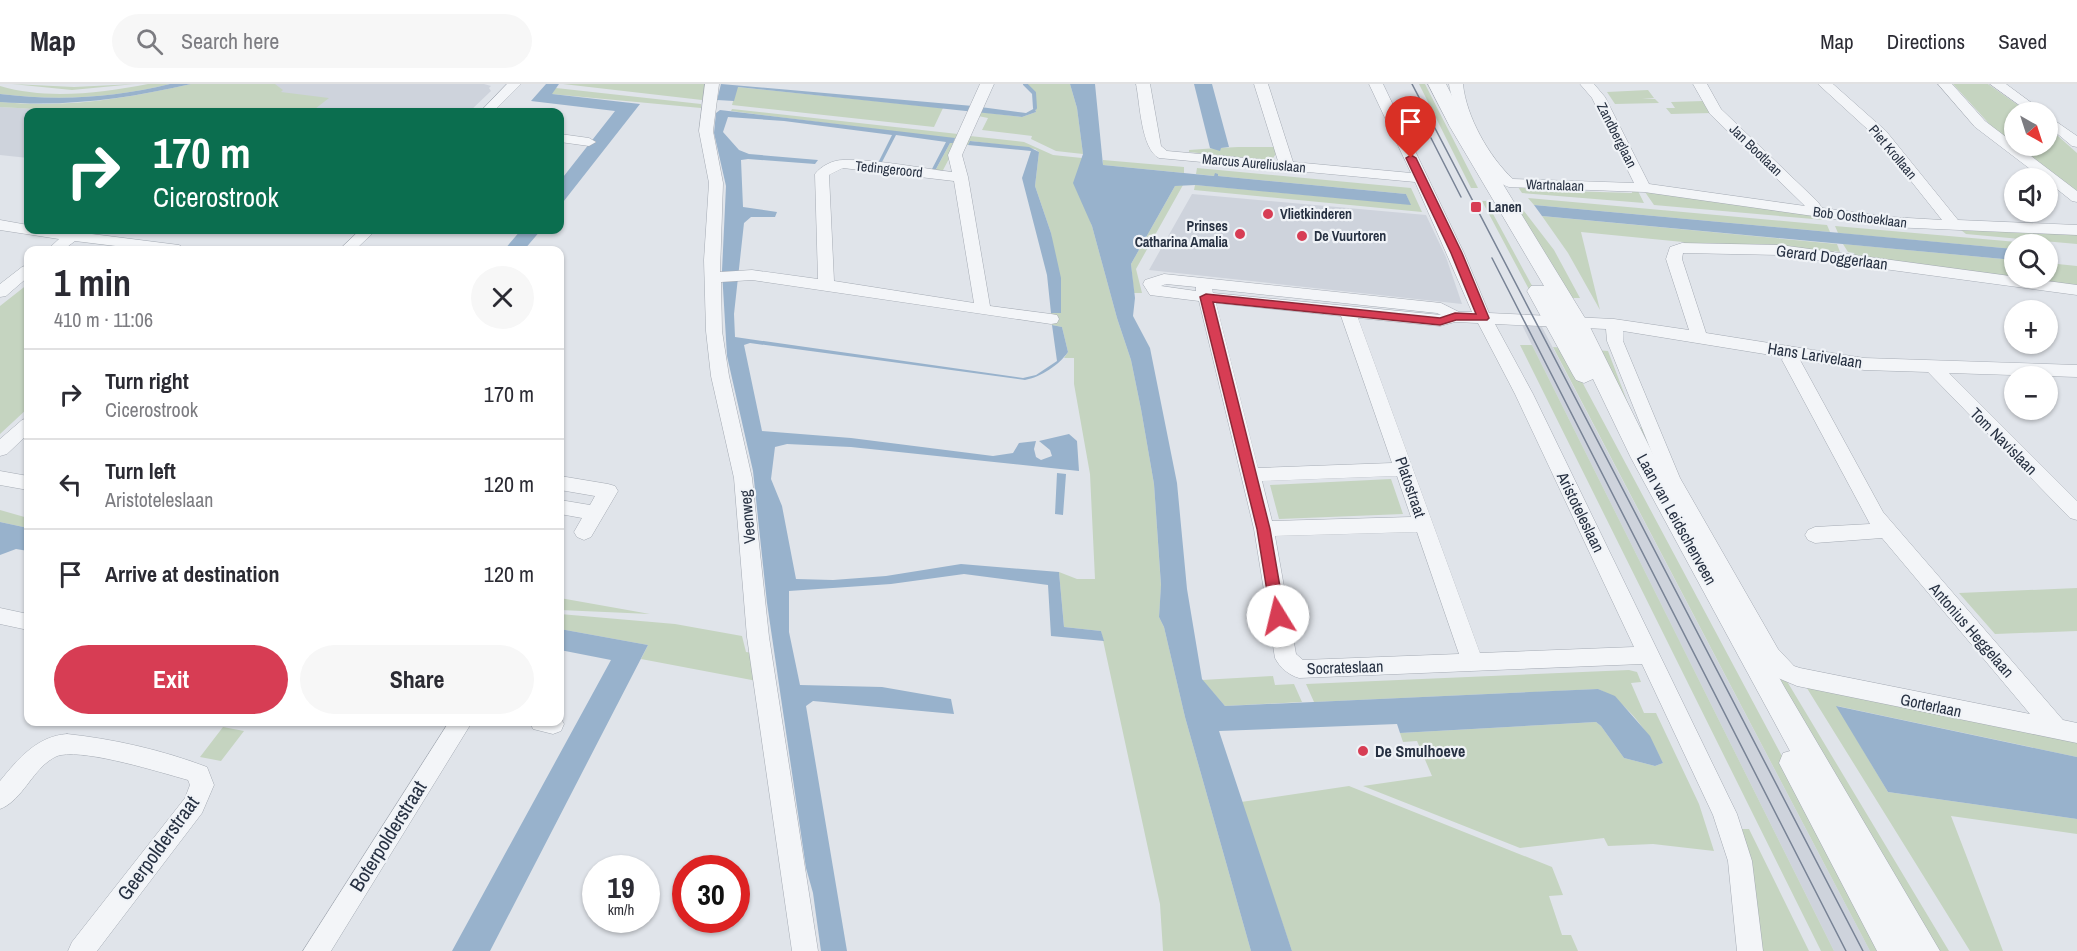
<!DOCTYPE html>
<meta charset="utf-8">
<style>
body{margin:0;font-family:"Archivo Narrow",sans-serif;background:#f7f7f7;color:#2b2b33;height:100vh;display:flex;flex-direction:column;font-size:22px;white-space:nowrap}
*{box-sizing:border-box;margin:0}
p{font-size:20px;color:#7c7c81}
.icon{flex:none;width:33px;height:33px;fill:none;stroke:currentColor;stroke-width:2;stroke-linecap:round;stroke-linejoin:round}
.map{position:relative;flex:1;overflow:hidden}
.drawer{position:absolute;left:24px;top:162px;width:540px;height:480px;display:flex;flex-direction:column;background:#fff;border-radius:12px;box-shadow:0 2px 4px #0004}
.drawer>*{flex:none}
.guide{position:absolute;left:24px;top:24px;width:540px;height:126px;border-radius:12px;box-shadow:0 2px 4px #0004;background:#0b6e4f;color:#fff;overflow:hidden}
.needle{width:39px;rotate:141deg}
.buttons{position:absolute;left:2004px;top:18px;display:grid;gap:12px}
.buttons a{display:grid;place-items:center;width:54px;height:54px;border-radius:50%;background:#fff;box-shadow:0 2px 4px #0004;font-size:30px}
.speed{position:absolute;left:582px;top:771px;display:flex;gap:12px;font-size:30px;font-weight:700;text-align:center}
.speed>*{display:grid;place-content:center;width:78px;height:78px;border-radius:50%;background:#fff;box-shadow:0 2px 4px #0004;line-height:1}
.speed small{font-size:15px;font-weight:400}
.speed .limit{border:9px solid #d22;background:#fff;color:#111}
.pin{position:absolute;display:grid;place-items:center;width:51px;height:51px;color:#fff;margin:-62px -26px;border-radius:50% 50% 50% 0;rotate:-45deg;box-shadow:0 0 6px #0007}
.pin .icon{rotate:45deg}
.me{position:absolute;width:66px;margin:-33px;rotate:351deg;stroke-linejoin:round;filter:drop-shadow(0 0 4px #0008)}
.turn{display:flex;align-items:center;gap:21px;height:126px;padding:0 30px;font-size:27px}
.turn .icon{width:78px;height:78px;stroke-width:2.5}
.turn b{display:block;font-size:42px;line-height:51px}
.round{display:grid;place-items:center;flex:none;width:63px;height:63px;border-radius:32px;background:#f7f7f7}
.overview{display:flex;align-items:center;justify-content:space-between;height:102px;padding:0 30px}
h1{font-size:36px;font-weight:700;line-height:45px}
.cta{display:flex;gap:12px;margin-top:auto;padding:12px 30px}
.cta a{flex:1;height:69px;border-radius:36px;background:#d73d54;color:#fff;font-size:24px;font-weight:700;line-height:69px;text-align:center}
.cta a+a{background:#f7f7f7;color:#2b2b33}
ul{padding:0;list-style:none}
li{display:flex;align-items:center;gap:18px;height:90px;padding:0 30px;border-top:2px solid #e1e1e2}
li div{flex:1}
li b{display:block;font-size:22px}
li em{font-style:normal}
header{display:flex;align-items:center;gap:36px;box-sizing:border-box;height:84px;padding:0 30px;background:#fff;border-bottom:2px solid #e1e1e2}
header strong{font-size:28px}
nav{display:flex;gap:33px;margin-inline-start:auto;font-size:21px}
.search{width:420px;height:54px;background:#f7f7f7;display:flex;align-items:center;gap:15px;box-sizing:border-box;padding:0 21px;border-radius:33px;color:#7c7c81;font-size:22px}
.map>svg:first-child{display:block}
</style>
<header>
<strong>Map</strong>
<div class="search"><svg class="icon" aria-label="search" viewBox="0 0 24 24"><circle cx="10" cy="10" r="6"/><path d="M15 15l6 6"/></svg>Search here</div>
<nav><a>Map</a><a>Directions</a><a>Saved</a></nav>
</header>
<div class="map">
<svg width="2077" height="867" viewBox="0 0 2077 867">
<rect width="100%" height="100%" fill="#e0e4ea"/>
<path fill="#ced3dc" d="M212,0h272l7,2 -2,2 2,3 -22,21h-441v46l-28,-3v-48l54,3z
M1192,110l234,21 20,42 16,47 -313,-34z
M1522,241l20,2 328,624h-36z"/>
<path fill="#c5d4c0" d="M12,0l62,3 61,-3 -63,6z
M148,0h22c-57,14 -112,17 -170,10v-8c47,14 101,7 148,-2z
M191,0h84l8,6 -2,2 48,6 -18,14h-261l3,-2 -53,-3v-5c70,6 123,-3 191,-18z
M563,0h145l-6,16z
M1027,0h43l7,24 6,46 -27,-3 -25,-12 1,-3 -50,-6 6,-12 -10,-2 2,-4 42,5 14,-5 -1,-19z
M1419,0h6l53,104h-7z
M1953,0h35l40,28h-14v32l-21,-16z
M737,3l206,21 -9,19 -202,-22z
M556,4l145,16v4l-150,-14z
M1648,6l6,8h-12l13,1 4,4 -44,1 -8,-12z
M1704,17l8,12 -41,1 -5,-6h9l-4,-6z
M732,25l226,25 3,2 -19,36 -7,-1 15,-28 5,-4 -224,-28z
M2048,43l29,26v38l-61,-45h32z
M970,52l54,6 29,13 29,3 4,51 6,17 25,92 14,42 10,49 13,75 7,102 -2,31 5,10 21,90 66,234h-88l-3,-47 -59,-273 -37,-4 -5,-55 18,7h18l-5,-105 -16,-90v-26h-10l4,-6 -6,-25 -10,-2 -1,-12h10l-10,-80 -16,-47 4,-34 -4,-3 -64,-8 -3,4h-3z
M1238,63h36l2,7 -3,4 -7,2 -77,-8v-2l28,-2 3,3v-3z
M1103,76l81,7v6l-81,-8z
M1197,84l214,20 11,24 -228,-22 1,-5 215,19 -4,-10 -188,-18v-2l-4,2 -18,-2z
M1183,101l-47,84 6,24h-8l-3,-29 44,-78z
M1518,103h16l1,3 97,3v-2h6l6,12 -122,-10z
M1645,108l179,25 1,3 -171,-15z
M1528,114l299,27 3,7 -296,-27z
M1482,117h4l51,94h-5z
M1517,118l37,48 26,48h-13l-57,-95z
M1542,132l295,28 3,8 -6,-1 1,3 -150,-10 -2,-2 -102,-10 19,78 -32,-57z
M1835,142l206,18h-27v5l-176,-16z
M1961,146l116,3v11l-111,-10z
M1843,160l171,16v18h34v-15l29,3v21l-221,-30 -2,-4 -6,-1z
M28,200v124l-28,26v-128z
M1520,261h12l302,606h-13z
M1553,263l11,1 322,603h-16z
M1595,266l13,1 29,76 7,1 17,44 100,182 8,11 16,13 164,273h-19l-166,-280 -107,-192z
M1391,395l12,35 -124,5 -9,-34z
M0,426l28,8v10l-28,-6z
M2077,504v43l-82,3 -36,-41z
M560,514l90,16 -90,-4z
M560,530l115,10 67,12 4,16 7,1 4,28 -116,-22 7,-14 -88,-16z
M1629,586l8,2 4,10 -10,1 13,30h12l43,91 15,47 -61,-7 -45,2 -4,-8 -84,10 -157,-62 69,-10 -15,-35 -14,1 -3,-9 196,-11 5,4 23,32 31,8 8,-3c-14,-30 -34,-60 -65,-74l-284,13 -8,-18z
M1273,592l2,9 19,-1 8,18 -77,4 -23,-26z
M1805,601l272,55v17l-240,-51 51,86 189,27v15l-126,-18 52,135h-33z
M223,643l21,4 -23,30 -21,-4z
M1349,702l203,81 11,28 -14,1 13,39h9l7,16h-286l-51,-149z
M1740,745h9l60,122h-49z"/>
<path fill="#98b2cc" d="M170,0h21c-66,15 -123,23 -191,18v-8c58,7 113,4 170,-10z
M546,0h13l-7,10 88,10 -80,102v-25l55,-70 -84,-10z
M721,0l252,22 53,7 9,-5 1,4 -14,5 -284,-30 -4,14 -17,-1z
M1070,0h25l8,81 111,11 1,-3 3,1v2l188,18 5,11 -216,-20 -20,1 -44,78 4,34 -2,18 17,32 27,135 10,106 15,90 23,27 373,-17 17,7 35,40 13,27 -8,3 -31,-8 -23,-32 -5,-4 -196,11 -3,-9 -178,7 73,220h-41l-66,-234 -21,-90 -5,-10 2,-32 -7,-101 -13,-75 -10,-49 -14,-42 -25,-92 -19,-43 10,-29 -6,-46z
M1194,0h18l17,63 -8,1 -1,3 -10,-3z
M720,26l235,28 -2,5h-3l-14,26h-4l14,-27 -50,-7 -15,29 -3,-1 14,-28 -108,-14 -56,-4 -5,15 16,18 10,4 69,6 -3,4 -67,-5 -7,1 2,47 34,5 -2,5h-24l-7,6 -10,91 1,23 288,41 13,-3 21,-14 -5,-36 10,2 6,25c-9,13 -27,25 -43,28l-275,-37 -6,2 18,86 89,7 142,18 20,-3 6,-10 17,-2 -2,8 2,8 5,3 11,-4 -2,-6 -11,-9 30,-7 8,7 2,30 -228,-24 -64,-3 -12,3 -4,32 11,27 14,73 37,1 53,-4 75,-12 98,8 5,55 37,4 3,10 -53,-5 -3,-51 -84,-11 -73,10 -102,7v41l11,53 82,2 69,12 3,15 -141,-13 -7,5 41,245h-26l-8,-58 -7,-25 -39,-265 -14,-132 -26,-115 -5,-85 4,-85 -12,-53 2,-20z
M970,57l59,6 10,5 -4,34 16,47 10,45v35h-10l-4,-38 -25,-97 9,-27 -63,-6z
M1534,121l480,44v11l-472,-44z
M521,146h20l-17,20h-20z
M1057,389l9,1 -3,41 -8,-1z
M0,438l28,6v23l-12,-2 -16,6z
M560,545l88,16 -158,306h-38l159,-291 -51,-10z
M1836,622l241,51v62l-189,-27z"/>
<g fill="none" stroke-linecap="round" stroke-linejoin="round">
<path stroke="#98b2cc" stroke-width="4" d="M1025,0l9,9 1,15"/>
<defs>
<path id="minor" d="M507,0h14l-28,28h-13z
M705,0h14l-6,47 10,52 -3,89 32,-2 66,9 -3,-105c6,-8 18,-14 28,-14 33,-1 76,8 109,12l-4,-17 32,-71h14l-32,71 6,22 22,129 61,8 6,1 2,4 -2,4 -6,1 -299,-44 -31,2 1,49 7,45 23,102 17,159 49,314h-26l-45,-314 -13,-159 -23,-102 -5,-45 -2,-71 5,-77 -10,-52zM843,84l111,13 20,122 -140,-22 -5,-106z
M1136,0h14l11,62 6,5 111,10 -24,-77h14l25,78 118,11 -42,-89h14l81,169 25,60 125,6 75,11 -23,-71 4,-12 12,-4 98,2 297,40v10l-297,-40 -97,-2 -1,6 24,74 158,25 213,7v12l-128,-4 128,128v19l-7,-2 -142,-146 -64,-2 -64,-10 83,152 180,208 14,3v20l-280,-57 -19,-8 -16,-17 -100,-183 -55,-137 -1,-12 -111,-5 38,70 204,420 15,47 11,90h-26l-9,-90 -15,-46 -71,-151 -343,14c-10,-3 -19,-10 -24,-20l-21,-129 -55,-228 -49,-6 -7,-11 2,-4 19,-6 277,29 18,9h13l-57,-130 -256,-24c-18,-9 -19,-55 -23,-74zM1166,200l30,3v4l-35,-5zM1212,205l225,24 4,2 -228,-22zM1216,219l125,13 51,147 -134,5zM1358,234l82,8 15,-4 23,1 37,71 119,253 -154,6zM1623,247l160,26 -1,3 88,164 -55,3 -7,3 -3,5 3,5 7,3 67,-5 148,176 -230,-46 -6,-2 -16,-17 -98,-171 -57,-137zM1397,392l14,41 -139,4 -10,-40zM1417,448l42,122 -156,6 -7,-6 -21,-118z
M1449,0h14c3,32 26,73 50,95l121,4 -42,-85 -12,-14h14l11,13 44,87 156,22 -95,-92 -17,-30h14l14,25 97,93 4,6 69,9 51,3 -66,-83 -58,-53h15l53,47 72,89 119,5v10l-186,-8 -247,-35 -135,-5c-25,-6 -57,-79 -60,-103z
M1938,0h14l33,37 92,70v11l-5,-1 -24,-19v-4h-6l-67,-51z
M1990,0h16l38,28h-15z
M2048,32l29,20v11l-5,-1 -24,-20z
M560,50l29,4 7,4 -7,4 -29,-4z
M0,136l28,5v5h32l119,15 8,5h-39l-73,-9 -12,9h-16l12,-11 -59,-9z
M360,146h16l-21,20h-16z
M28,181v12l-22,19 -6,1v-13l22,-17z
M28,334v16l-21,20 -7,2v-17l22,-19z
M0,387l28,5v14l-28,-5z
M560,392l48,8 7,2 3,5 -27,46 -7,3 -7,-3 -3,-5 8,-14 -22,-4v-14l30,5 5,-9 -35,-6z
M0,524l28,6v16l-28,-6z
M560,633l4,7 -3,7 -8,3 -20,-5 -3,-7h30z
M449,638h23l-141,229h-28z
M67,650c47,5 95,16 140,33l7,18 -12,28 -105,138h-29l4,-9 113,-144 5,-13 -2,-5c-29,-8 -99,-30 -127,-25 -6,1 -11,5 -16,9 -15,13 -26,38 -45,45v-28c18,-22 37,-45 67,-47z"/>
<path id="tertiary" d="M1428,0h18l22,43 120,196 67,135 130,230 155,263h-63l-98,-188 4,-10 7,-2 -159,-293 -38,-79 -9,4 -8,-3 -3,-5 -46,-84 4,-5h13l-94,-159z"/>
</defs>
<use href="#minor" stroke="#a5abb4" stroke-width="1"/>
<use href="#tertiary" stroke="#a5abb4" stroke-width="1"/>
<use href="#minor" fill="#f3f5f8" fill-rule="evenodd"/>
<use href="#tertiary" fill="#f3f5f8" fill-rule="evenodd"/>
<path stroke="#788395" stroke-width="1.5" d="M1412,0l451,867
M1431,54l30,59
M1492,174l354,693"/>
</g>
<path fill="#d73d54" stroke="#8c2837" stroke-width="1.5" d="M1411,71l5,3 46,95 27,65 -2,2h-31l-16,5 -227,-23 57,227 15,87 -2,4h-10l-2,-4 -14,-87 -57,-232 6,-3 234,24 15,-5 21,1 -25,-61 -45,-95z"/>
<g fill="#d73d54" stroke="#f0f3f7" stroke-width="2">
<rect x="1470" y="117" width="12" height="12" rx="3"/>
<circle cx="1268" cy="130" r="6"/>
<circle cx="1240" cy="150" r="6"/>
<circle cx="1302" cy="152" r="6"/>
<circle cx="1363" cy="667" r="6"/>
</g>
<g text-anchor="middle" stroke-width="4.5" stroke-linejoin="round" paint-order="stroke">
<g font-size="14" fill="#273142" stroke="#f0f3f7">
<text transform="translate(1617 51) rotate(63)" y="5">Zandberglaan</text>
<text transform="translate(1756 66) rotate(44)" y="5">Jan Bootlaan</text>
<text transform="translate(1893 68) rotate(50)" y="5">Piet Krollaan</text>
<text transform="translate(1254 79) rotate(5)" y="5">Marcus Aureliuslaan</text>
<text transform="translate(889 85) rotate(6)" y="5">Tedingeroord</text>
<text transform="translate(1555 101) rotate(2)" y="5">Wartnalaan</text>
<text transform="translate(1860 133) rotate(7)" y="5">Bob Oosthoeklaan</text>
</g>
<g font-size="14" font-weight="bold" fill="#273142" stroke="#f0f3f7" text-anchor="start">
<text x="1488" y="128">Lanen</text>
<text x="1280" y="135">Vlietkinderen</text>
<text x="1228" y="147" text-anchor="end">Prinses<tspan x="1228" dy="16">Catharina Amalia</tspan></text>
<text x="1314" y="157">De Vuurtoren</text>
</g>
<g font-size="16" fill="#273142" stroke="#f0f3f7">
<text transform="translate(1832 173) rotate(7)" y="6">Gerard Doggerlaan</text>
<text transform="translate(1815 271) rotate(9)" y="6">Hans Larivelaan</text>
<text transform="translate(2004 357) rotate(45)" y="6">Tom Navislaan</text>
<text transform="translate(1411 403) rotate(71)" y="6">Platostraat</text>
<text transform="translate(1581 428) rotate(64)" y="6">Aristoteleslaan</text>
<text transform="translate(747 433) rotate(-95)" y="6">Veenweg</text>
<text transform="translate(1677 435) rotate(61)" y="6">Laan van Leidschenveen</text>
<text transform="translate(1972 546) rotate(49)" y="6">Antonius Heggelaan</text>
<text transform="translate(1345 583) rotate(-2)" y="6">Socrateslaan</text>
<text transform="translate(1931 621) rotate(12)" y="6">Gorterlaan</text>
</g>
<g font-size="16" font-weight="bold" fill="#273142" stroke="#f0f3f7" text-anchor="start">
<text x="1375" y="673">De Smulhoeve</text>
</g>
<g font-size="20" fill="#273142" stroke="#f0f3f7">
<text transform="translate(388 752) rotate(-58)" y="7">Boterpolderstraat</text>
<text transform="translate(158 764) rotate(-54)" y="7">Geerpolderstraat</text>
</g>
</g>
</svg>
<div class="buttons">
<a><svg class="needle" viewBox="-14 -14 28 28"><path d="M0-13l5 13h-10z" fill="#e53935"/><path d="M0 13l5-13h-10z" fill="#7c7c81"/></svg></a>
<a><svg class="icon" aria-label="sound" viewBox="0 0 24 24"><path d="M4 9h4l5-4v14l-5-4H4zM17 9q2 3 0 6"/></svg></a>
<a><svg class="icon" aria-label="search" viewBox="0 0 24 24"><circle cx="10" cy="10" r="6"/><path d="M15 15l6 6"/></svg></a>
<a>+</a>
<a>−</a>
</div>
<div class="speed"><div>19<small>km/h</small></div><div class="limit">30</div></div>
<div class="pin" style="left:1411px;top:74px;background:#d93025"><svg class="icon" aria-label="arrive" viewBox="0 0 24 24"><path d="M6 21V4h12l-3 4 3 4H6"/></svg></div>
<svg class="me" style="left:1278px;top:532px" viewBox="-20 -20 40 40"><circle r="19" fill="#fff"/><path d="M0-13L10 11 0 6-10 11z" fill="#d73d54"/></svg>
<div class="guide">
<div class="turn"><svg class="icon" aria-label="right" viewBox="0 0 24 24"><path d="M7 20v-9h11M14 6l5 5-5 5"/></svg><div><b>170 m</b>Cicerostrook</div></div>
</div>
<section class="drawer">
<div class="overview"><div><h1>1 min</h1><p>410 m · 11:06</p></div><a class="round"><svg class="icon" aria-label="close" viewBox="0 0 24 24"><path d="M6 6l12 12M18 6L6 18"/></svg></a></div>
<ul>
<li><svg class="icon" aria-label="right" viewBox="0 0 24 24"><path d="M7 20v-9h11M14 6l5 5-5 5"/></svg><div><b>Turn right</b><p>Cicerostrook</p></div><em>170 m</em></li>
<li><svg class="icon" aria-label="left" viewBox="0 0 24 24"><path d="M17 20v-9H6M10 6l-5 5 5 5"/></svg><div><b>Turn left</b><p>Aristoteleslaan</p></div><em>120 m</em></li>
<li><svg class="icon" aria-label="arrive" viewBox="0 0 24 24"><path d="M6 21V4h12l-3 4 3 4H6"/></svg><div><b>Arrive at destination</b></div><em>120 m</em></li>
</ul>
<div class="cta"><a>Exit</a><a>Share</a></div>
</section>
</div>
